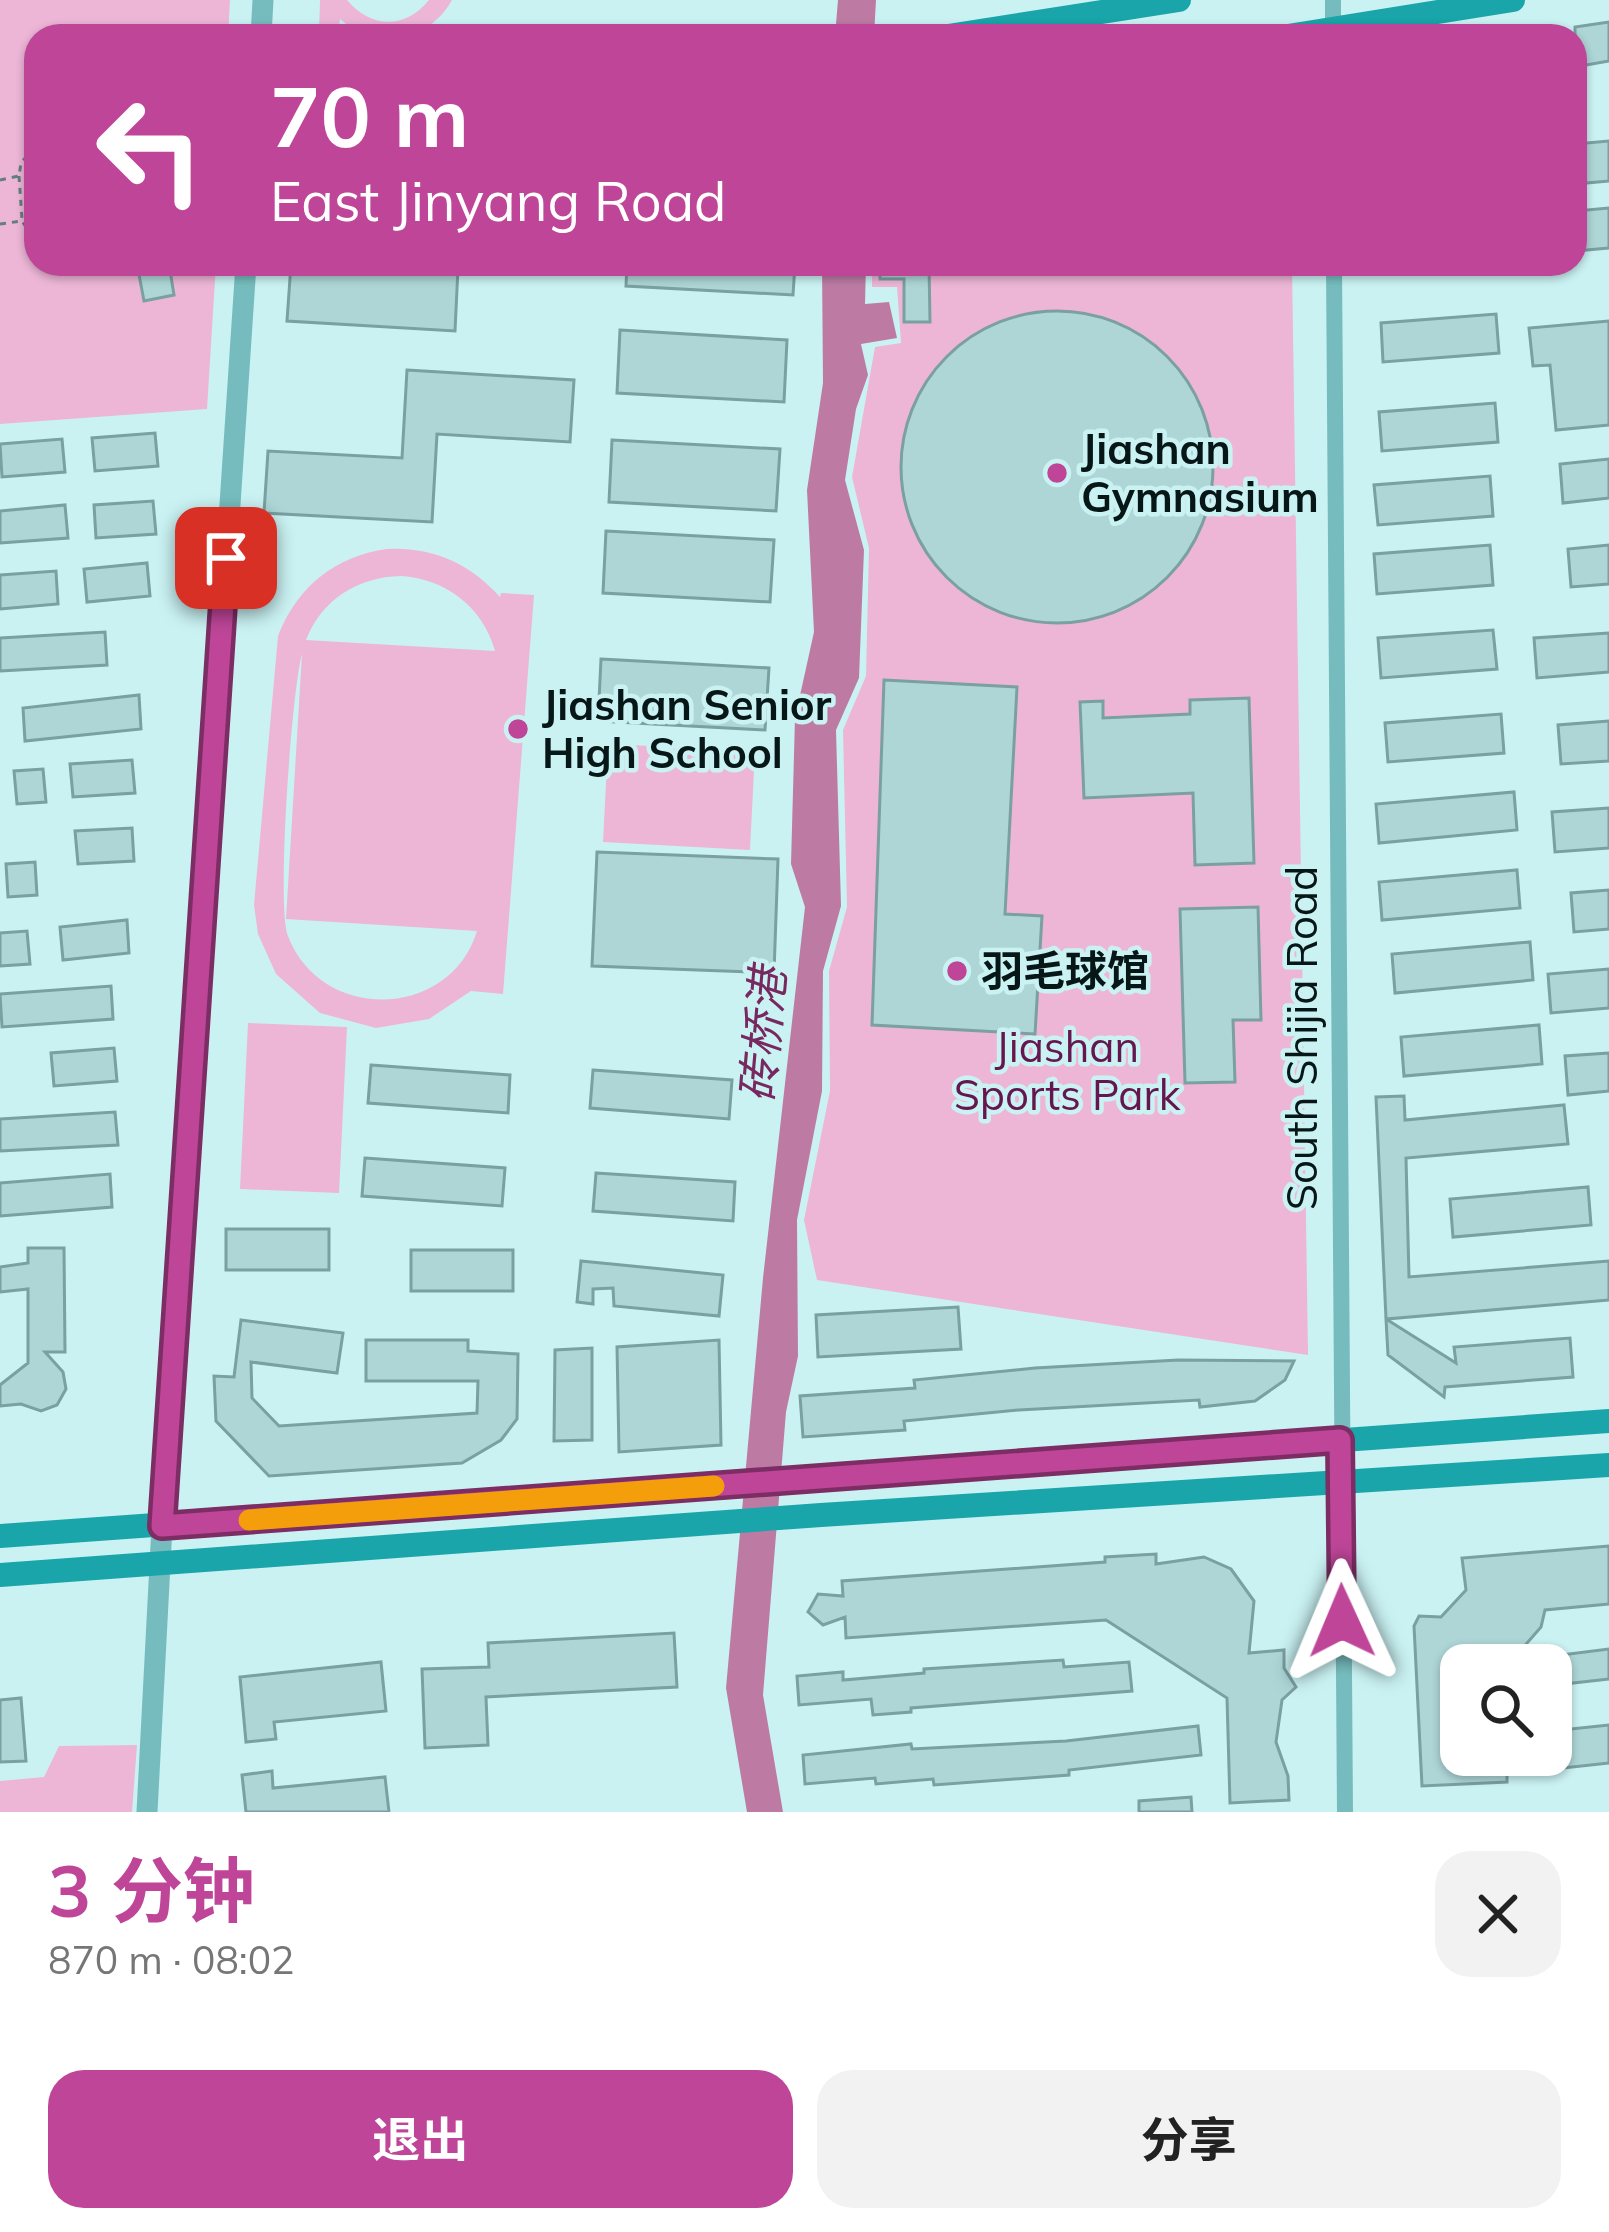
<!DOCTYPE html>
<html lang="zh">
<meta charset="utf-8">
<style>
body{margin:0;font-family:Mulish,"Noto Sans SC",sans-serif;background:#f2f2f2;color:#222;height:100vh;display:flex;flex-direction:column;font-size:45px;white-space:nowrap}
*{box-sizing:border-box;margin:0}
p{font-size:39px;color:#767676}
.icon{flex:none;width:66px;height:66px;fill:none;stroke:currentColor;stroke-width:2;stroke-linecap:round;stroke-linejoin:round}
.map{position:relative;height:1812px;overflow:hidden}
.panel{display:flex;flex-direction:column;background:#fff;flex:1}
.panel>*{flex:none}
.hud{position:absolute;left:24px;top:24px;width:1563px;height:252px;border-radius:36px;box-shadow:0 3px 9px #0004;background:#be4598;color:#fff;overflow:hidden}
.tools{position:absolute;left:1440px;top:1644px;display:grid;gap:24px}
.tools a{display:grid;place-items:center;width:132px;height:132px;border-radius:24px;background:#fff;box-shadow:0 3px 9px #0004;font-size:60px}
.pin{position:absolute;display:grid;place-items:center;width:102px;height:102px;color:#fff;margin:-51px;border-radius:24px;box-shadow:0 6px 18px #0006}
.me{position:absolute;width:132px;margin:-66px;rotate:359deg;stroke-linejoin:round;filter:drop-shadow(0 0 9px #0008)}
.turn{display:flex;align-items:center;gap:42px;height:252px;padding:0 48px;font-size:54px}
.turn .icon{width:156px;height:156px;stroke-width:2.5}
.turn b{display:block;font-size:84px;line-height:102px}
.round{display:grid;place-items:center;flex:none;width:126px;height:126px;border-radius:36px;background:#f2f2f2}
.summary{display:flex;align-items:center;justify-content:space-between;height:204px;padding:0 48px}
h1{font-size:72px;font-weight:700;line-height:90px;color:#be4598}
.primary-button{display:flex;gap:24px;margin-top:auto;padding:24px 48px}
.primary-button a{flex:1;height:138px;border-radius:36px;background:#be4598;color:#fff;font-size:48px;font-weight:700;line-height:138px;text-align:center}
.primary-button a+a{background:#f2f2f2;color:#222}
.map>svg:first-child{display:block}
</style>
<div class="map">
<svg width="1609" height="1812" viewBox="0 0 1609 1812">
<rect width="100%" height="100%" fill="#caf2f3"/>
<path fill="#edb6d7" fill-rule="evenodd" d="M0,0h230l-2,36h-192v228h180l-9,145 -207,15z
M320,0h27c24,29 59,29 82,0h23c-23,42 -77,50 -112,19l-2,16h-19z
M872,264h420l16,1091 -491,-75 -13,-60 26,-129 -1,-120 18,-64 -4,-177 23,-54 3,-128 -17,-71 23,-130 26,-4 -4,-56h-25z
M387,549c46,-2 82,14 113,48l1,-4 33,2 -31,399 -32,-3 -42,28 -53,9 -56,-15 -44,-39 -18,-40 -4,-29 24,-269c19,-49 57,-80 109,-87zM401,576c45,3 82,31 94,75l-189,-11c16,-41 52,-63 95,-64zM302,654l-16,265 191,12c-27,89 -156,92 -189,5 -12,-30 4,-248 14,-282z
M608,744l147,7 -5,99 -147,-8z
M248,1023l99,4 -8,166 -99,-4z
M137,1745l-5,67h-132v-31l44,-4 15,-31z"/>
<path fill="#bd7ba4" d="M838,0h38l-2,36h-39z
M822,264h44l-1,40 24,-2 8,36 -36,6 7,31 -12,34 -11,71 19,70 -5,128 -23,52 5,176 -18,65 -1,120 -25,129 1,136 -12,56 -23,283 20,117h-36l-21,-124 37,-410 42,-371 -14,-43 4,-146 19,-86 -7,-142 16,-107z"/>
<path fill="#aed6d7" stroke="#7aa0a1" stroke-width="3" d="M1609,22v39l-34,6v-40z
M1609,141v40l-34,3v-40z
M1609,208v40l-34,3v-40z
M137,264h32l5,31 -30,6z
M291,264l167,4 -3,63 -168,-10z
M627,264h168l-2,31 -167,-9z
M880,264h49l1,58h-26v-43h-24z
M901 467a156 156 0 1 1 312 0a156 156 0 1 1-312 0Z
M1496,314l3,39 -116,9 -2,-39z
M1609,321v104l-53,5 -6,-65 -17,1 -4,-38z
M620,330l167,10 -3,62 -167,-9z
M407,370l167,10 -4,62 -133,-8 -5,88 -168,-9 4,-62 134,7z
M1495,403l3,39 -116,9 -3,-39z
M155,433l3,33 -63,5 -3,-33z
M62,439l3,33 -63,5 -2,-33z
M612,440l168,9 -4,62 -167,-9z
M1609,459v39l-46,5 -3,-39z
M1490,476l3,40 -115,9 -4,-40z
M153,501l3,33 -60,4 -2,-33z
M65,505l3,33 -68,5v-32z
M606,531l168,9 -4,62 -167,-9z
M1490,545l3,40 -116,9 -3,-40z
M1609,545v39l-38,3 -3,-38z
M147,563l3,33 -63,6 -3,-33z
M56,571l2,33 -58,5v-34z
M1493,630l4,39 -116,9 -3,-40z
M105,632l2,33 -107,6v-33z
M1609,633v39l-72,6 -3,-40z
M601,659l168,9 -4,62 -167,-9z
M884,680l133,7 -12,227 37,2 -7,118 -163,-9z
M139,695l2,34 -116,12 -2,-33z
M1249,698l5,165 -59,2 -2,-72 -109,5 -4,-96 23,-1v17l87,-4v-14z
M1501,714l3,39 -116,9 -3,-39z
M1609,721v40l-48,3 -3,-39z
M132,760l3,33 -62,4 -3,-33z
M43,769l3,33 -29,2 -3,-33z
M1514,792l3,38 -138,13 -3,-39z
M1609,808v40l-54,4 -3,-40z
M132,828l2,33 -56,3 -3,-33z
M597,852l181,7 -4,114 -182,-7z
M35,862l2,33 -29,2 -2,-33z
M1517,870l3,38 -138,12 -3,-38z
M1609,890v39l-35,3 -3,-39z
M1258,907l3,113h-28l2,62 -50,1 -5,-174z
M127,920l2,33 -66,7 -3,-33z
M27,931l3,33 -30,2v-33z
M1530,942l3,38 -138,13 -3,-39z
M1609,969v39l-58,5 -3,-39z
M111,986l2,33 -111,8 -2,-33z
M1539,1025l3,39 -138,12 -3,-39z
M114,1048l3,33 -63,5 -3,-33z
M1609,1053v38l-41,4 -3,-39z
M371,1065l139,10 -2,38 -140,-10z
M593,1070l139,10 -3,39 -139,-11z
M1404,1096l1,24 159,-15 4,39 -162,14 3,119 200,-16v39l-223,19 -10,-222z
M115,1112l3,33 -118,6v-32z
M365,1158l140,10 -3,38 -140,-10z
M596,1173l139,9 -2,39 -140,-10z
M110,1174l2,33 -112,9v-33z
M1588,1187l3,38 -138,12 -3,-38z
M226,1229h103v41h-103z
M28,1248h36l1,104h-20l18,20 3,17 -9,16 -16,6 -20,-7 -21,2v-21l28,-22v-74l-28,3v-25l28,-4z
M411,1250h102v41h-102z
M581,1261l142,14 -4,41 -105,-10 -1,-18 -20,1v15l-16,-2z
M958,1307l3,42 -143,8 -2,-42z
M1386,1319l70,44 -2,-16 116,-9 3,39 -128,10 -1,10 -56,-42z
M241,1320l102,13 -6,40 -86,-11 1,36 27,28 198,-13 1,-32h-112v-41h102v11l50,3 -1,65 -16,21 -39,23 -193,13 -53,-55 -2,-45 20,1z
M719,1340l2,105 -102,7 -2,-105z
M592,1348v92l-38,1 1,-91z
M1178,1360l116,1 -9,19 -30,21 -55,6 -1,-7 -180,10 -115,11 1,9 -102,7 -3,-41 115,-8 -1,-8 121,-12z
M1609,1546v58l-64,6 -4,17 -33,38h-47v90h90v-24l58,-6v38l-102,11v8l-85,4 -8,-160 5,-10 22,1 25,-27 -4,-32z
M1156,1554v10l48,-7 27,12 23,32 -5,52 35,-3v18l12,19 -14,13 -6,42 12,34 1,24 -59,3 -3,-105 -121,-78 -260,18 -1,-21 -22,8 -15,-13 10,-18 25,2 -1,-15 263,-19v-5z
M674,1633l3,54 -191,10 2,48 -63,3 -3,-79 67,-2 -1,-24z
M1609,1649v30l-45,5 -3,-29z
M1063,1660l1,7 65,-5 3,29 -221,17v4l-38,3 -2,-16 -72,6 -2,-29 46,-4v8l81,-7v-4z
M381,1662l5,49 -112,11 2,17 -30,3 -6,-65z
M21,1698l5,63 -26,1v-62z
M1198,1726l3,29 -132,15v5l-135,10 -1,-6 -57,5 -1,-6 -70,6 -2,-29 108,-11 1,5 154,-8z
M272,1771l1,17 112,-11 4,35h-143l-4,-37z
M1191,1797l1,15h-53v-11z"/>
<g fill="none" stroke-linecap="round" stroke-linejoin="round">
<path stroke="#637e7e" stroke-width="3" stroke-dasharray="6 6" stroke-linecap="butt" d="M19,176l3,43
M0,180l19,-4 2,-13 15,-18
M0,224l22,-3 14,21"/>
<path stroke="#76bcbe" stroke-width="16" d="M1333,0v35
M1334,264l11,1548"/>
<path stroke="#76bcbe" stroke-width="21" d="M261,36l2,-36
M147,1812l15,-286 84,-1262"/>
<path stroke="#19a5a9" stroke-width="24" d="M948,36l231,-36
M1288,36l225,-36
M0,1536l1609,-115
M0,1575l821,-60 788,-50"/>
</g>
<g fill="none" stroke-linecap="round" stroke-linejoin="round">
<defs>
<path id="route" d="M226,558l-64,968 1178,-86 2,181"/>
</defs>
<use href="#route" stroke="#7c2d63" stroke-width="30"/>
<use href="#route" stroke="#be4598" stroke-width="21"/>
<path stroke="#f59e0b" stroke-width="21" d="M249,1520l465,-34"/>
</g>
<g fill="#be4598" stroke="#caf2f3" stroke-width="4.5">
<circle cx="1057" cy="473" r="12"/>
<circle cx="518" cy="729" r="12"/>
<circle cx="957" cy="971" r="12"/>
</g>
<g text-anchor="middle" stroke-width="9" stroke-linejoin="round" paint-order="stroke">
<g font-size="42" font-weight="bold" fill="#071616" stroke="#caf2f3" text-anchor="start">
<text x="1081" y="464">Jiashan<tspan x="1081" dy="48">Gymnasium</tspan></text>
<text x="542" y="720">Jiashan Senior<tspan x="542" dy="48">High School</tspan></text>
<text x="981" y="986">羽毛球馆</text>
</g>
<g font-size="42" fill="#071616" stroke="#caf2f3">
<text transform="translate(1302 1038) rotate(-90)" y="15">South Shijia Road</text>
</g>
<g font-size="42" fill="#65164e" stroke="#caf2f3">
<text x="1067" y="1062">Jiashan<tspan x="1067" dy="48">Sports Park</tspan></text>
</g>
<g font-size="45" font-style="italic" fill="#77285e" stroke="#caf2f3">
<text transform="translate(763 1035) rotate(-85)" y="16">砖桥港</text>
</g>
</g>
</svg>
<div class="tools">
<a><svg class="icon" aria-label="search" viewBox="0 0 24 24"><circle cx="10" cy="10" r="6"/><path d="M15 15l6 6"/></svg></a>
</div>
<div class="pin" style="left:226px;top:558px;background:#d93025"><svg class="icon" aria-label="arrive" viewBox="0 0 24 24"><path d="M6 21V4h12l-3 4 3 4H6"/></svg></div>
<svg class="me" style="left:1342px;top:1621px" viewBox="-20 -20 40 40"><path d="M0-17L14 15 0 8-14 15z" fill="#be4598" stroke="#fff" stroke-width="4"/></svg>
<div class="hud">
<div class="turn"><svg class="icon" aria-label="left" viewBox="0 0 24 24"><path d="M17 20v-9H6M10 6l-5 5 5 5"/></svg><div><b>70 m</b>East Jinyang Road</div></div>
</div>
</div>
<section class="panel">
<div class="summary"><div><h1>3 分钟</h1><p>870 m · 08:02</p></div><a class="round"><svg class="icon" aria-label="close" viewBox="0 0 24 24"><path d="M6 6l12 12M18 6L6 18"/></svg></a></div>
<div class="primary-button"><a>退出</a><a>分享</a></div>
</section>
